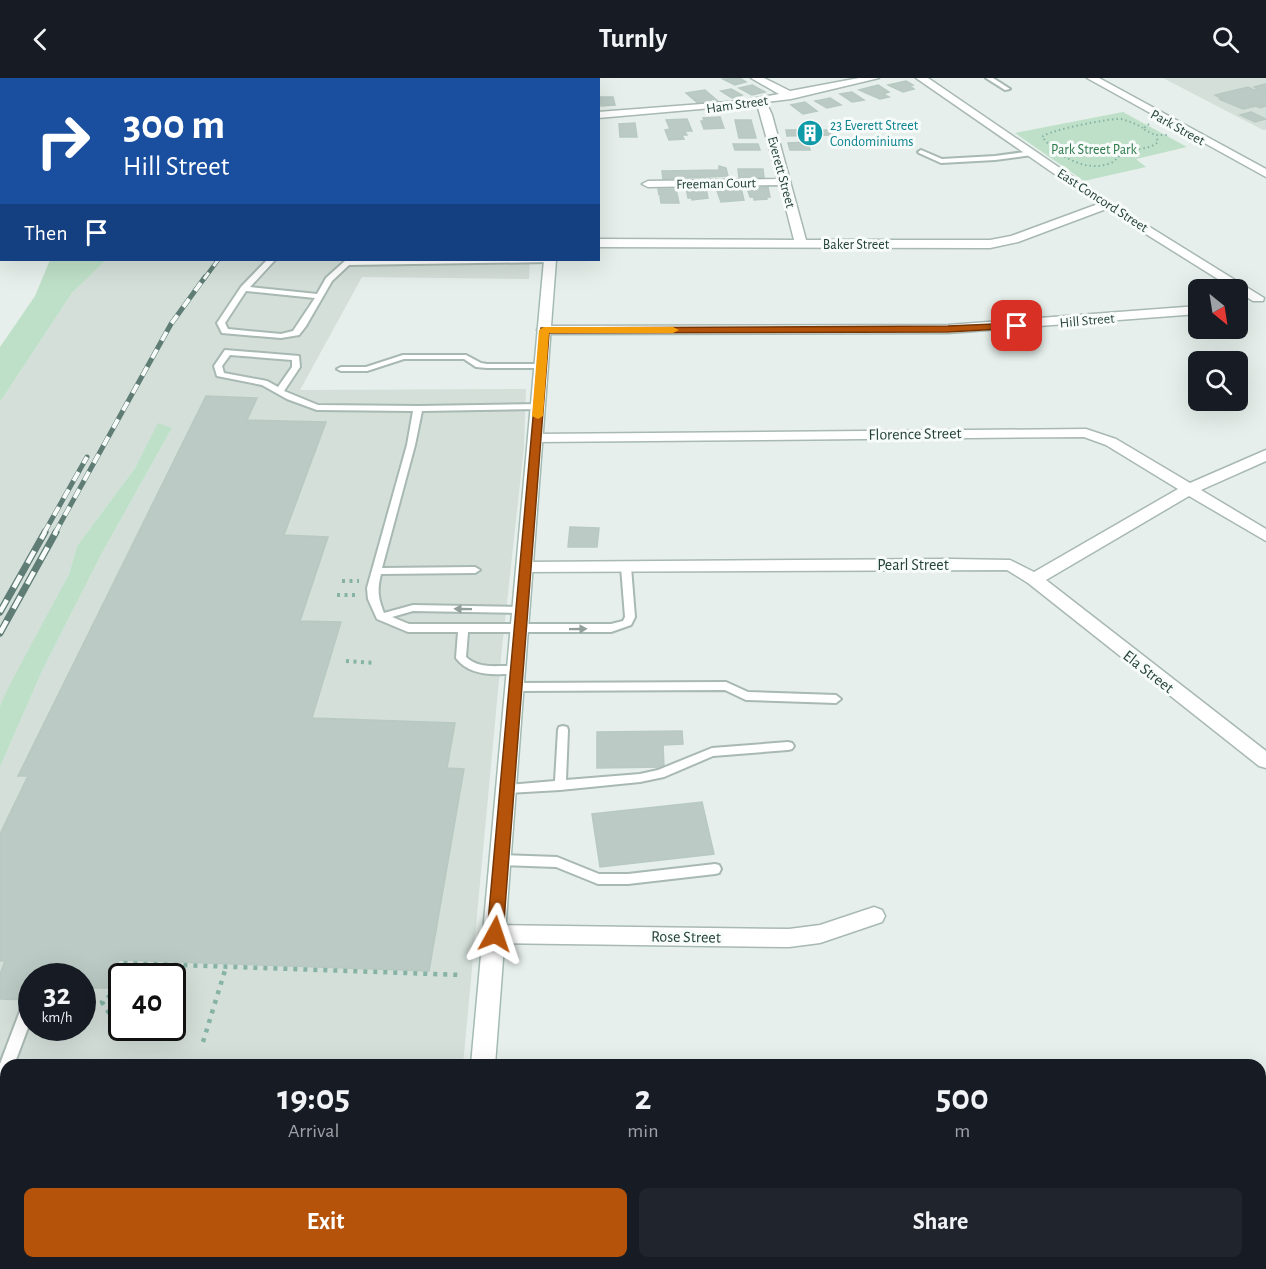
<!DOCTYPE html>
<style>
body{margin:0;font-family:"Alegreya Sans",sans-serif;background:#20242c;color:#f1f3f6;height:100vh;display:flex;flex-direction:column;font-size:22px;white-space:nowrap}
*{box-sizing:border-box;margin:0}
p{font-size:20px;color:#9ea1a6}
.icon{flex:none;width:33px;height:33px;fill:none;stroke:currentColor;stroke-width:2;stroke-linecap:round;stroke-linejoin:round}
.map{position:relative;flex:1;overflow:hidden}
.drawer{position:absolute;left:0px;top:981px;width:1266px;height:210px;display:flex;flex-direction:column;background:#171b24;border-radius:18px 18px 0 0;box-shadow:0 6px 24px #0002}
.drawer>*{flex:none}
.guide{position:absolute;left:0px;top:0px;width:600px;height:183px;box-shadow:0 6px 24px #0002;background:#1a4fa0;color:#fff;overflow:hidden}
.needle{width:39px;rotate:150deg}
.buttons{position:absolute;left:1188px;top:201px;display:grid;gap:12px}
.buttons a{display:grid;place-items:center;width:60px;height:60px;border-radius:9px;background:#171b24;box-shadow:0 6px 24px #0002;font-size:30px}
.speed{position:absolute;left:18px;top:885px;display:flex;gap:12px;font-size:30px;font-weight:700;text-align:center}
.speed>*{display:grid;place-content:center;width:78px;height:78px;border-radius:50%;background:#171b24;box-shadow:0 6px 24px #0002;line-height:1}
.speed small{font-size:15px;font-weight:400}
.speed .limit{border:3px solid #111;border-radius:9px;background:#fff;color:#111}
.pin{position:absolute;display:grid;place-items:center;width:51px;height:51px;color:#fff;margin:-26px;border-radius:12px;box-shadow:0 3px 9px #0006}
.me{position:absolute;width:66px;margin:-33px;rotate:5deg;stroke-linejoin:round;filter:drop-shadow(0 0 4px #0008)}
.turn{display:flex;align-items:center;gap:21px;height:126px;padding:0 24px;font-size:27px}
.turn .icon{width:78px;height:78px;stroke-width:2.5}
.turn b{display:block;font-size:42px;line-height:51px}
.then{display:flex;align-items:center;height:57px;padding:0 24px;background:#0003;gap:12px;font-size:22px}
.eta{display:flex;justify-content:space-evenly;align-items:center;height:102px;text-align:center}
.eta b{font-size:36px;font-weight:700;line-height:42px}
.cta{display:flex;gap:12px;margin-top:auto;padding:12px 24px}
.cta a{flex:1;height:69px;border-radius:9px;background:#b45309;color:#fff;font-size:24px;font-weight:700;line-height:69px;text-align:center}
.cta a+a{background:#20242c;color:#f1f3f6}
header{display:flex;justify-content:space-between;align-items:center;height:78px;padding:0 24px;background:#171b24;font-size:27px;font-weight:700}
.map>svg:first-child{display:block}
</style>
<header><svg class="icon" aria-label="back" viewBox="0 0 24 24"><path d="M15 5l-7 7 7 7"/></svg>Turnly<svg class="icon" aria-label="search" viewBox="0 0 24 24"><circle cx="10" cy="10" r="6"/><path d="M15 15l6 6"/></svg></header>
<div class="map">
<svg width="1266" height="1191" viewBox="0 0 1266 1191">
<rect width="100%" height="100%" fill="#e6efeb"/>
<path fill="#d4dfda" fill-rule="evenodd" d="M1163,0h103v52h-3z
M106,182h424l-1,19 -167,-2 -62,113 226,-1 -2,58 -22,201 -39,417h-457v198h432v6h-438v-502l43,-98 59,-116 70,-125 -14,-4 -23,44 -58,78 -8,28 -69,132v-304l72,-109zM32,898h50v52h-50zM122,898h50v52h-50z"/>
<path fill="#bfe0c8" d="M1123,34l64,35 -51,12 10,8 -62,14 -69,-48z
M50,182h56l-34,33 -72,109v-55l35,-51z
M158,345l14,5 -70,125 -59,116 -43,98v-61l8,-18 61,-114 8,-28 58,-78z"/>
<path fill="#bbcac4" stroke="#b8c9c2" stroke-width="1.5" d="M740,0l6,4 -11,3 -12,-6z
M906,3l7,4 -3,1 4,3 -11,3 -15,-7z
M1265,6l1,22 -6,2 -4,-2 -13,3 -24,-10h3l-7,-4 33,-8 6,3 4,-1 -4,-2z
M752,7l13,7 -13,3 -13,-7z
M878,7l11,7 -6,2 6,3 -9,2 -21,-9z
M731,11l11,6 -10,3 -11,-7z
M705,12l14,12 -19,3 -14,-12z
M852,14l12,8 -12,2 -12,-8z
M600,19h13l2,8 -14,1z
M830,20l11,7 -14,3 -12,-7z
M805,24l12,9 -14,3 -12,-9z
M1251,34l15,7 -11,3 -15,-7z
M720,39l4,11 -20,1 -3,-8h3l-1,-3z
M687,41l5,12h-7l2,4h-5l2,4 -15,1 -4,-10 5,-1 -4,-9z
M735,42h16l5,18h-17z
M635,45l2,14h-17l-1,-13z
M786,52h46l2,5 -47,1z
M808,64l2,8h-20l-2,-7z
M733,66h25l2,6h-25z
M719,88l7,2 2,8 -65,3 -1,-8 57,-1z
M738,91h25l1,9h-25z
M768,109l2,10h-4l1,2 -13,1v-3h-4l-3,-9z
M686,110h20l2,10 -16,2v-2h-4z
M716,110h25l3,12 -23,2z
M658,111h18l3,14h-18l-1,-6 3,-2h-4z
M206,318l51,2 -10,22 79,2 -42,113 44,2 -28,84 41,1 -29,96 143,5 -8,45 17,1 -35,202 -310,-11 -10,28h-27v-12h-50v24l-32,-1v-25l5,-13h-5v-127l28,-58h-10z
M570,449l29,1 -2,19h-29z
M682,653l1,13 -20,1 1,22 -67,1v-36z
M702,724l12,52 -114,13 -8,-53z"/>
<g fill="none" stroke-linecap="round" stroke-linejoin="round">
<defs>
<path id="lane" d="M986,0h7l17,11 -5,1z
M921,72l21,9 53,-3 37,-5 3,2 -3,2 -37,5 -54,3 -22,-10 -1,-1z
M267,182h8l-25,27 67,7 9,-16 20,-18h208l-4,2 -201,3 -17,16 -26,45 -7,9 -18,3 -59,-5 -5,-10 24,-36zM246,213l69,7 -22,33 -12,3 -53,-5 -3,-6z
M225,272l74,6 1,11 -16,24 34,14 100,1 123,-2 1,2 -4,3 -116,2 -7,34 -33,123 93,-1 5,3 -5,3 -94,1c-4,16 -3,24 3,39l29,-8 108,2 5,3 -5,3 -108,-2 -21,6 17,7h202l12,-3 2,-4 -4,-50 5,-3 5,3 4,50 -4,8 -20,7h-143l-2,25c18,17 44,3 55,13 -5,5 -10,4 -17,4 -18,1 -37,-1 -48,-16l2,-26h-50l-31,-13 -9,-20 -1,-11 40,-143 6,-34 -96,-1 -30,-11 -25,-14 -45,-9 -3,-10zM230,277l62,5v7l-14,20 -11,-6 -43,-8 -2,-7z
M403,277h63l15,8 6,1h54l4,2 -4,2h-54l-11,-1 -12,-8h-60l-37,12h-26l-4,-2 4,-2h25z
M726,604l22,10 88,3 5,4 -5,4 -90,-3 -21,-10 -210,1 -5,-4 5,-4z
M563,648l4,1 1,3 -2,50 74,-6 18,-4 54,-22 76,-6 4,1 2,3 -2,3 -4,1 -75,6 -49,21 -24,5 -80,8 -53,3 -4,-1 -2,-3 2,-3 4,-1 48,-4 3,-51 1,-3z
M502,777l55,2 42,17h29l87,-10 4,1 2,4 -2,4 -4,1 -87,10h-30l-42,-17 -54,-2 -4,-2 -2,-3 2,-3z
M29,922l3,1v16l-18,48h-8v22l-1,3 -5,1v-27l22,-58 2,-4z
M0,1115h6v14h-6z
M40,1185h16l-2,6h-16z"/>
<path id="street" d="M163,0h12l-13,2z
M751,0h13l26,13 69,-13h20l-88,21 -25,3 6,13 34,125h184l21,-4 87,-32 -182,-126h12l183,125 153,95 -1,3h-10l-147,-92 -88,33 -28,6 -392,-1v-8l196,1 -14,-55 -132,2 -6,-3 6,-3 130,-2 -21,-75 -159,14v-6l143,-11 38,-7z
M1087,0h12l167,91v8z
M0,101h2v6h-2z
M1198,228v8l-250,19 -404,1 -7,-4 7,-4 404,-1z
M1086,351l30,10 74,44 76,-33v11l-65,29 65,39v12l-77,-45 -143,84 220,171v17l-7,-2 -231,-183 -21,-13 -482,2 -6,-1 -2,-4 2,-4 6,-1 426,-3 59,1 24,12 144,-83 -72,-44 -22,-8 -548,5 -7,-4 7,-4z
M874,829l8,3 3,6 -3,6 -62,21 -31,4 -294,-4 -8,-2 -3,-7 3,-7 8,-2 294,4 31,-4z"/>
<path id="secondary" d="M561,0h10v2h-10z
M544,182h12l-61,805h-24z
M1266,1015v29l-6,2v-29z
M453,1185h26v6h-26z
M1152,1185h27l-2,6h-27z"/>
</defs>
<use href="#lane" stroke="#a8b8b2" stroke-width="4"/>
<use href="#street" stroke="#a8b8b2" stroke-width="3"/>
<use href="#secondary" stroke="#a4bbb3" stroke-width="3"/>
<path stroke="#86b3a5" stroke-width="2" stroke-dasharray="1.5 3" stroke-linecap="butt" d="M1149,46l-6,5 12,6h13
M1143,50c-7,-4 -14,-7 -22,-9 -11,-1 -72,11 -79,18 15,18 42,35 66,27 8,-2 11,-10 19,-13 11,-3 22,-1 31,-9l-2,-6"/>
<path stroke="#86b3a5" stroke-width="4" stroke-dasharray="3 4.5" stroke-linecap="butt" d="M342,503h17
M337,517h21
M346,583l29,2"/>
<path stroke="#86b3a5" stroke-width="4.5" stroke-dasharray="4 6" stroke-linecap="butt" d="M120,952l-18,-28 9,-7 11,-32 340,12
M203,964l23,-75"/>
<use href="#lane" fill="#fff" fill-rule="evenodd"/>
<use href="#street" fill="#fff" fill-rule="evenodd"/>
<use href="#secondary" fill="#fff" fill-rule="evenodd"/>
<defs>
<path id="rail-far2" d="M395,2l2,-2
M204,201l14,-19"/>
<path id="rail-far1" d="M44,455l43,-76
M55,455l116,-209 34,-47"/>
<path id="rail" d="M0,534l45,-80
M0,555l56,-101"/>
</defs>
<use href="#rail-far2" stroke="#5f7d75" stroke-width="4.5"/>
<use href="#rail-far1" stroke="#5f7d75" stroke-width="5"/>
<use href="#rail" stroke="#5f7d75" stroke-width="7"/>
<use href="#rail-far2" stroke="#f7fbf9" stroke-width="3" stroke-dasharray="8" stroke-linecap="butt"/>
<use href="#rail-far1" stroke="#f7fbf9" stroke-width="4" stroke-dasharray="10" stroke-linecap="butt"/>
<use href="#rail" stroke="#f7fbf9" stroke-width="4.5" stroke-dasharray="14" stroke-linecap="butt"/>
</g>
<defs><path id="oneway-solid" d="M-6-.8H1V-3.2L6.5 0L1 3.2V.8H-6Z" transform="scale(1.5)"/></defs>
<g fill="#92a09c">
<use href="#oneway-solid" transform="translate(463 531) rotate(-179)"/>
<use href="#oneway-solid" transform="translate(578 551) rotate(-1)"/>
</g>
<path fill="#b45309" stroke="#753606" stroke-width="1.5" d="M1017,245l3,1v4l-72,4 -399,1 -46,601 -2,5 -6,2 -6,-2 -2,-5 54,-606 407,-2z"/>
<path fill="#f59e0b" d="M544,249h129l6,3 -6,3h-124l-6,83 -5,3 -6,-3 7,-86z"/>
<defs>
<symbol id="building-disc" viewBox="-11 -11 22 22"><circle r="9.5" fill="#0f9aa8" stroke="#f7fbf9"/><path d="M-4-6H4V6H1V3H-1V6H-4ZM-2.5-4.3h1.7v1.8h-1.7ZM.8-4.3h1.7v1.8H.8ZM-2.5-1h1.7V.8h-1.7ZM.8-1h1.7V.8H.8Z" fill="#fff"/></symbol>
</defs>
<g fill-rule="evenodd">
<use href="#building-disc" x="795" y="40" width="30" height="30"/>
</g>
<g text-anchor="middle" stroke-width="6" stroke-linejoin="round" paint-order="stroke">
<g font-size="14" fill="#24423a" stroke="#f7fbf9">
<text transform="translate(737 26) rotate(-8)" y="5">Ham Street</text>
<text transform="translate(1178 49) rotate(29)" y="5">Park Street</text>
<text transform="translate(782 94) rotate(75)" y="5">Everett Street</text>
<text transform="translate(716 105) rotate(-1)" y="5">Freeman Court</text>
<text transform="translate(1103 122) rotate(33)" y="5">East Concord Street</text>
<text x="856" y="171">Baker Street</text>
<text transform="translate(1087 242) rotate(-5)" y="5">Hill Street</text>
</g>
<g font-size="14" fill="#0d838f" stroke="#f7fbf9" text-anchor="start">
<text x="830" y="52">23 Everett Street<tspan x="830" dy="16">Condominiums</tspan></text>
</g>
<g font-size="14" fill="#2d7a4b" stroke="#f7fbf9">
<text x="1094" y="76">Park Street Park</text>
</g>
<g font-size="16" fill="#24423a" stroke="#f7fbf9">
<text transform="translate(915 355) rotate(-1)" y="6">Florence Street</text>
<text x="913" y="492">Pearl Street</text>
<text transform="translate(1149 593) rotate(38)" y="6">Ela Street</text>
<text transform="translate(686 858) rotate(1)" y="6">Rose Street</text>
</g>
</g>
</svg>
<div class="buttons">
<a><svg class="needle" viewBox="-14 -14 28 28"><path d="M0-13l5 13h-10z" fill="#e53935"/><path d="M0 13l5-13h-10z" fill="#9ea1a6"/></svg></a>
<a><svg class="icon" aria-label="search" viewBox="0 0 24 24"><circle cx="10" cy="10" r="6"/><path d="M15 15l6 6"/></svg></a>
</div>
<div class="speed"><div>32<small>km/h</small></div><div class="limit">40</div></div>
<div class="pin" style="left:1017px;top:248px;background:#d93025"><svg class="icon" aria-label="arrive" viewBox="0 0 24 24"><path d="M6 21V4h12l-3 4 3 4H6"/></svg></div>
<svg class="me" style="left:495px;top:856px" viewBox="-20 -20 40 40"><path d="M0-17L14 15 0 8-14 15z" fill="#b45309" stroke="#fff" stroke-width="4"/></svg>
<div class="guide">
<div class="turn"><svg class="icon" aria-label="right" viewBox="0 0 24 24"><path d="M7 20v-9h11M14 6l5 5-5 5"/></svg><div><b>300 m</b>Hill Street</div></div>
<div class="then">Then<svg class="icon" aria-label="arrive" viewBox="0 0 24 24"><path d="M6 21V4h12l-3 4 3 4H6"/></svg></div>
</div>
<section class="drawer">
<div class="eta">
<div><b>19:05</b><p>Arrival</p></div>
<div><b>2</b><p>min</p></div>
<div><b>500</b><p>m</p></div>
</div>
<div class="cta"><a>Exit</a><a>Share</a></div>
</section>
</div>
